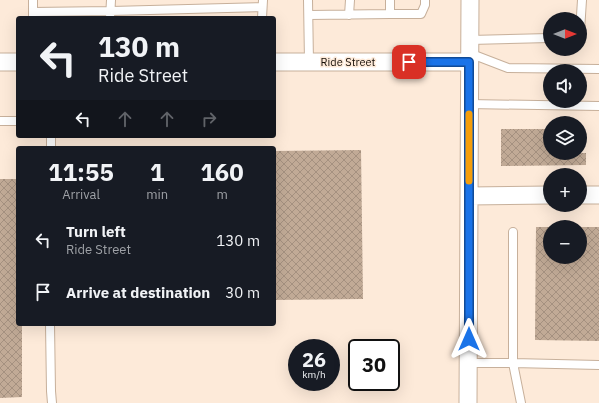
<!DOCTYPE html>
<meta charset="utf-8">
<style>
body{margin:0;font-family:"IBM Plex Sans",sans-serif;background:#20242c;color:#f1f3f6;height:100vh;display:flex;flex-direction:column;font-size:15px;white-space:nowrap}
*{box-sizing:border-box;margin:0}
p{font-size:13px;color:#9ea1a6}
.icon{flex:none;width:22px;height:22px;fill:none;stroke:currentColor;stroke-width:2;stroke-linecap:round;stroke-linejoin:round}
.map{position:relative;flex:1;overflow:hidden}
.drawer{position:absolute;left:16px;top:146px;width:260px;height:180px;display:flex;flex-direction:column;background:#171b24;border-radius:4px;box-shadow:0 4px 16px #0002}
.drawer>*{flex:none}
.hud{position:absolute;left:16px;top:16px;width:260px;height:122px;border-radius:4px;box-shadow:0 4px 16px #0002;background:#171b24;color:#f1f3f6;overflow:hidden}
.needle{width:26px;rotate:90deg}
.controls{position:absolute;left:543px;top:12px;display:grid;gap:8px}
.controls a{display:grid;place-items:center;width:44px;height:44px;border-radius:50%;background:#171b24;box-shadow:0 4px 16px #0002;font-size:20px}
.speed{position:absolute;left:288px;top:339px;display:flex;gap:8px;font-size:20px;font-weight:700;text-align:center}
.speed>*{display:grid;place-content:center;width:52px;height:52px;border-radius:50%;background:#171b24;box-shadow:0 4px 16px #0002;line-height:1}
.speed small{font-size:10px;font-weight:400}
.speed .limit{border:2px solid #111;border-radius:6px;background:#fff;color:#111}
.pin{position:absolute;display:grid;place-items:center;width:34px;height:34px;color:#fff;margin:-17px;border-radius:8px;box-shadow:0 2px 6px #0006}
.me{position:absolute;width:44px;margin:-22px;rotate:0deg;stroke-linejoin:round;filter:drop-shadow(0 0 3px #0008)}
.turn{display:flex;align-items:center;gap:14px;height:84px;padding:0 16px;font-size:18px}
.turn .icon{width:52px;height:52px;stroke-width:2.5}
.turn b{display:block;font-size:28px;line-height:34px}
.lanes{display:flex;align-items:center;height:38px;padding:0 16px;background:#0003;justify-content:center;gap:20px;direction:ltr}
.lanes .off{opacity:.35}
.eta{display:flex;justify-content:space-evenly;align-items:center;height:68px;text-align:center}
.eta b{font-size:24px;font-weight:700;line-height:28px}
ul{padding:0;list-style:none}
li{display:flex;align-items:center;gap:12px;height:52px;padding:0 16px}
li div{flex:1}
li b{display:block;font-size:15px}
li em{font-style:normal}
.map>svg:first-child{display:block}
</style>
<div class="map">
<svg width="599" height="403" viewBox="0 0 599 403">
<defs>
<pattern id="building-cross-hatch" width="8" height="8" patternUnits="userSpaceOnUse"><rect width="8" height="8" fill="#c1aa96"/><path d="M0 0l8 8M0 8l8-8" fill="none" stroke="#a59180"/></pattern>
</defs>
<rect width="100%" height="100%" fill="#fdead9"/>
<path fill="url(#building-cross-hatch)" d="M501,129h49v24h36v12l-85,1z
M361,150l2,149 -89,1v-149z
M0,179h18v145h4v73l-22,1z
M536,227h14v30h30v-30h19v114l-64,-1z"/>
<g fill="none" stroke-linecap="round" stroke-linejoin="round">
<defs>
<path id="service" d="M308,0l1,62
M390,0v14h31l4,-9v-5
M33,12l78,-1 151,-4
M309,15l81,-1
M349,15l1,-15
M33,18v-18
M110,18l1,-18
M262,18l1,-18
M580,31l2,-31
M470,40l80,-2
M469,53l39,15 91,1
M469,104l130,2
M0,121h18
M51,148v-12
M513,232v131l8,40
M50,324l1,67 1,12
M469,363h44l86,2"/>
<path id="minor" d="M0,62h18
M274,62h195
M580,195h19
M469,196l81,-1
M468,403l2,-403"/>
</defs>
<use href="#service" stroke="#c7b09b" stroke-width="10"/>
<use href="#minor" stroke="#c7b09b" stroke-width="19"/>
<use href="#service" stroke="#fff" stroke-width="8"/>
<use href="#minor" stroke="#fff" stroke-width="17"/>
</g>
<g fill="none" stroke-linecap="round" stroke-linejoin="round">
<defs>
<path id="route" d="M409,62h60v277"/>
</defs>
<use href="#route" stroke="#114b97" stroke-width="10"/>
<use href="#route" stroke="#1a73e8" stroke-width="7"/>
<path stroke="#f59e0b" stroke-width="7" d="M469,181v-67"/>
</g>
<g text-anchor="middle" stroke-width="3" stroke-linejoin="round" paint-order="stroke">
<g font-size="11" fill="#150e07" stroke="#fdead9">
<text x="348" y="66">Ride Street</text>
</g>
</g>
</svg>
<div class="controls">
<a><svg class="needle" viewBox="-14 -14 28 28"><path d="M0-13l5 13h-10z" fill="#e53935"/><path d="M0 13l5-13h-10z" fill="#9ea1a6"/></svg></a>
<a><svg class="icon" aria-label="sound" viewBox="0 0 24 24"><path d="M4 9h4l5-4v14l-5-4H4zM17 9q2 3 0 6"/></svg></a>
<a><svg class="icon" aria-label="layers" viewBox="0 0 24 24"><path d="M12 4l9 5-9 5-9-5zM3 14l9 5 9-5"/></svg></a>
<a>+</a>
<a>−</a>
</div>
<div class="speed"><div>26<small>km/h</small></div><div class="limit">30</div></div>
<div class="pin" style="left:409px;top:62px;background:#d93025"><svg class="icon" aria-label="arrive" viewBox="0 0 24 24"><path d="M6 21V4h12l-3 4 3 4H6"/></svg></div>
<svg class="me" style="left:469px;top:339px" viewBox="-20 -20 40 40"><path d="M0-17L14 15 0 8-14 15z" fill="#1a73e8" stroke="#fff" stroke-width="4"/></svg>
<div class="hud">
<div class="turn"><svg class="icon" aria-label="left" viewBox="0 0 24 24"><path d="M17 20v-9H6M10 6l-5 5 5 5"/></svg><div><b>130 m</b>Ride Street</div></div>
<div class="lanes"><svg class="icon" aria-label="left" viewBox="0 0 24 24"><path d="M17 20v-9H6M10 6l-5 5 5 5"/></svg><svg class="icon off" aria-label="ahead" viewBox="0 0 24 24"><path d="M12 20V5M6 11l6-6 6 6"/></svg><svg class="icon off" aria-label="ahead" viewBox="0 0 24 24"><path d="M12 20V5M6 11l6-6 6 6"/></svg><svg class="icon off" aria-label="right" viewBox="0 0 24 24"><path d="M7 20v-9h11M14 6l5 5-5 5"/></svg></div>
</div>
<section class="drawer">
<div class="eta">
<div><b>11:55</b><p>Arrival</p></div>
<div><b>1</b><p>min</p></div>
<div><b>160</b><p>m</p></div>
</div>
<ul>
<li><svg class="icon" aria-label="left" viewBox="0 0 24 24"><path d="M17 20v-9H6M10 6l-5 5 5 5"/></svg><div><b>Turn left</b><p>Ride Street</p></div><em>130 m</em></li>
<li><svg class="icon" aria-label="arrive" viewBox="0 0 24 24"><path d="M6 21V4h12l-3 4 3 4H6"/></svg><div><b>Arrive at destination</b></div><em>30 m</em></li>
</ul>
</section>
</div>
